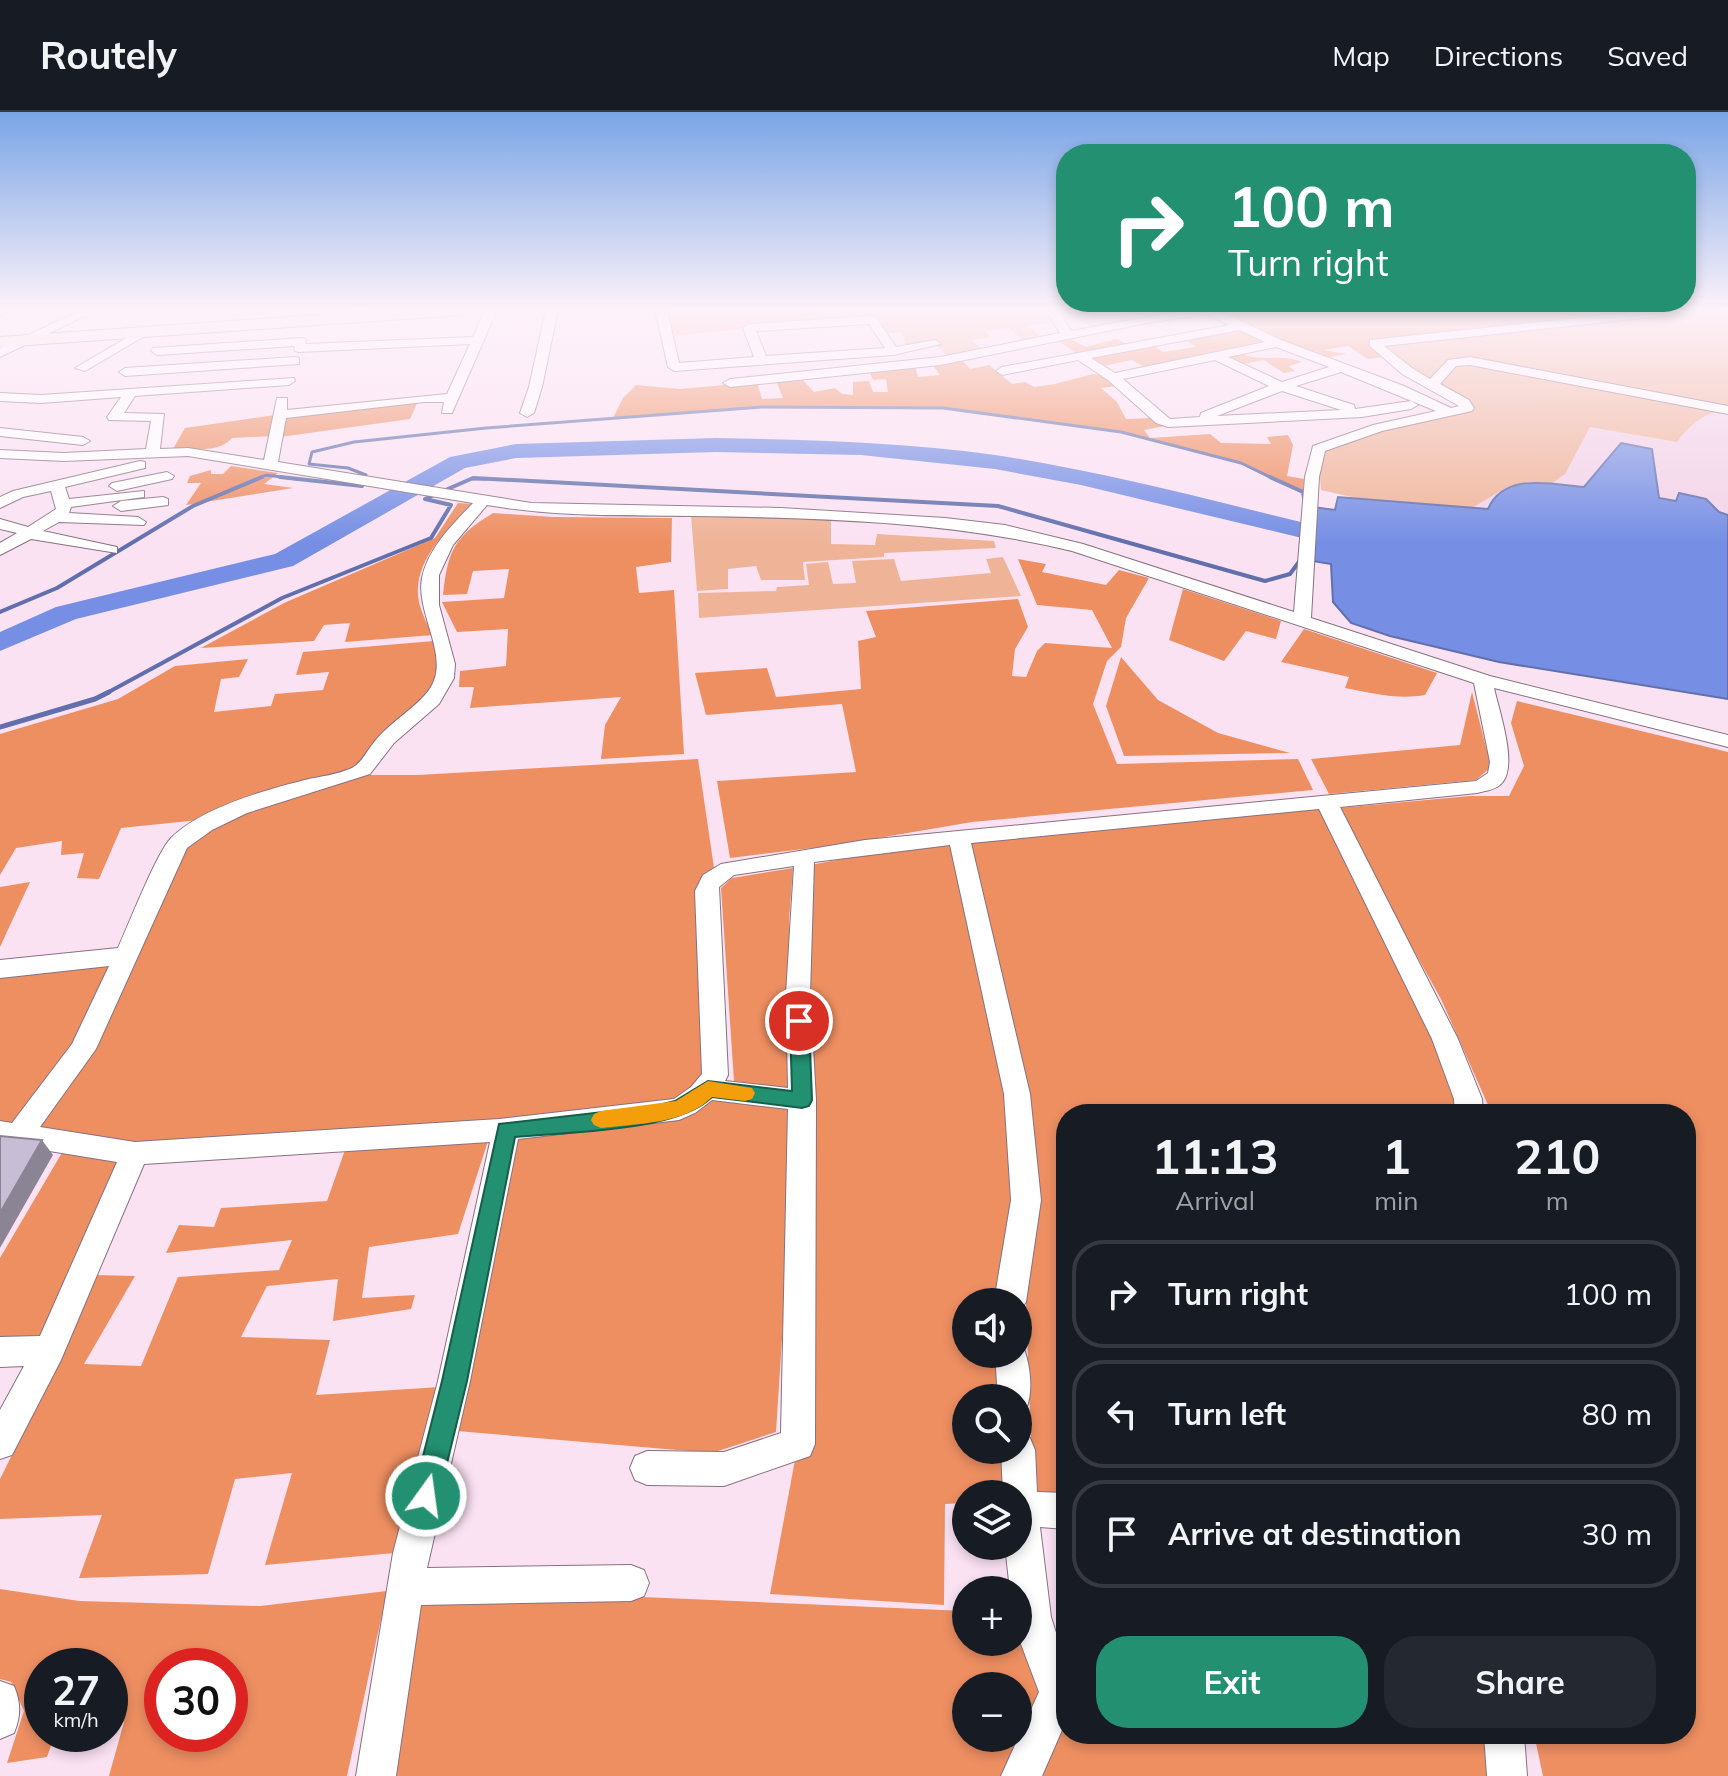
<!DOCTYPE html>
<meta charset="utf-8">
<style>
body{margin:0;font-family:Mulish,sans-serif;background:#242831;color:#f1f3f6;height:100vh;display:flex;flex-direction:column;font-size:30px;white-space:nowrap}
*{box-sizing:border-box;margin:0}
p{font-size:26px;color:#9ea1a6}
.icon{flex:none;width:44px;height:44px;fill:none;stroke:currentColor;stroke-width:2;stroke-linecap:round;stroke-linejoin:round}
.map{position:relative;flex:1;overflow:hidden}
.drawer{position:absolute;left:1056px;top:992px;width:640px;height:640px;display:flex;flex-direction:column;background:#171b24;border-radius:32px;box-shadow:0 4px 12px #0003}
.drawer>*{flex:none}
.hud{position:absolute;left:1056px;top:32px;width:640px;height:168px;border-radius:32px;box-shadow:0 4px 12px #0003;background:#229071;color:#fff;overflow:hidden}
.tools{position:absolute;left:952px;top:1176px;display:grid;gap:16px}
.tools a{display:grid;place-items:center;width:80px;height:80px;border-radius:50%;background:#171b24;box-shadow:0 4px 12px #0003;font-size:40px}
.speed{position:absolute;left:24px;top:1536px;display:flex;gap:16px;font-size:40px;font-weight:700;text-align:center}
.speed>*{display:grid;place-content:center;width:104px;height:104px;border-radius:50%;background:#171b24;box-shadow:0 4px 12px #0003;line-height:1}
.speed small{font-size:20px;font-weight:400}
.speed .limit{border:12px solid #d22;background:#fff;color:#111}
.pin{position:absolute;display:grid;place-items:center;width:68px;height:68px;color:#fff;margin:-34px;border:4px solid #fff;border-radius:50%;box-shadow:0 2px 8px #0007}
.me{position:absolute;width:88px;margin:-44px;rotate:14deg;stroke-linejoin:round;filter:drop-shadow(0 0 6px #0008)}
.turn{display:flex;align-items:center;gap:28px;height:168px;padding:0 40px;font-size:36px}
.turn .icon{width:104px;height:104px;stroke-width:2.5}
.turn b{display:block;font-size:56px;line-height:68px}
.eta{display:flex;justify-content:space-evenly;align-items:center;height:136px;text-align:center}
.eta b{font-size:48px;font-weight:700;line-height:56px}
.cta{display:flex;gap:16px;margin-top:auto;padding:16px 40px}
.cta a{flex:1;height:92px;border-radius:32px;background:#229071;color:#fff;font-size:32px;font-weight:700;line-height:92px;text-align:center}
.cta a+a{background:#242831;color:#f1f3f6}
ul{padding:0;list-style:none}
li{display:flex;align-items:center;gap:24px;height:108px;margin:0 16px 12px;padding:0 24px;border:4px solid #363941;border-radius:32px}
li div{flex:1}
li b{display:block;font-size:30px}
li em{font-style:normal}
header{display:flex;align-items:center;gap:48px;box-sizing:border-box;height:112px;padding:0 40px;background:#171b24;border-bottom:2px solid #363941}
header strong{font-size:38px}
nav{display:flex;gap:44px;margin-inline-start:auto;font-size:28px}
.map>svg:first-child{display:block}
</style>
<header>
<strong>Routely</strong>
<nav><a>Map</a><a>Directions</a><a>Saved</a></nav>
</header>
<div class="map">
<svg width="1728" height="1664" viewBox="0 0 1728 1664">
<rect width="100%" height="100%" fill="#fbe2f3"/>
<path fill="#f2d3e8" d="M1728,201v202l-49,-22 -3,8 -17,-3 -7,-49 -68,38 -33,-3 -63,25 -37,-2 8,-79z"/>
<path fill="#efb498" d="M661,198h389l6,12 -28,4 12,11 -14,5 -18,-14 -22,3 4,6 -19,3 11,9 -33,8 -14,-13 -29,2 -4,-14 -16,1 -15,-13 -122,8 -82,9z
M1728,198v99c-23,3 -38,15 -51,33l-87,-15 -25,47 -14,10 -24,-2 -20,5 -37,22 -101,-8 -48,-11 -3,-41 60,-21 89,-20 -35,-23 22,-24 -22,21 -42,-28 -7,-8 188,-22z
M691,403l140,5v24l44,1 2,-11 117,7 2,7 -112,5v4l-81,5 2,18h-44l-5,-14 -28,3v20l-31,2z
M1003,445l18,39 -322,22 -1,-25 78,-2 1,-4 32,-2 -3,-21 22,-2 5,22 23,-1 -4,-22 42,-2 7,22 90,-8 -5,-14z"/>
<path fill="#ee8f62" fill-rule="evenodd" d="M1213,198h303l5,3 147,-3 -120,11 -173,22 10,14 -17,2 -20,-13 -25,4 24,4 -26,5 1,-4 -7,-4 -15,1 -23,-10 -37,11c20,10 41,0 62,9l-13,4 6,5 -11,2 -20,-13 -25,5 -22,-9 -71,12 -14,-8 -34,7 -43,-28 12,-2 19,10 30,-8 18,8 18,-2 11,7 33,-5 -13,-10 56,-11z
M961,247l9,10 19,-4 23,19 13,-2 9,5 21,-3 38,-10 20,3 4,9 -16,2 16,14 9,17 25,-1 19,7 -26,5 6,8 60,-4 11,9 50,1 -4,-7 21,-2 5,10 -6,31 17,3 -1,13 -62,-29 -120,-31 -178,-24 -181,-1 -149,11 10,-20 13,-13 44,4 77,-7 5,17 21,-1 -7,-17 24,-4 14,15 21,-4 7,6 11,1v-13l16,-1 4,11h15l-2,-13 -13,1 -4,-10 46,-5 3,12 22,-2 -9,-12z
M419,287l-9,20 -130,18 -1,-22z
M275,303l-2,21 -41,2c-13,15 -39,11 -59,11l12,-21z
M231,354l47,7 -14,11 29,4 -107,17 15,-22h-14l3,-7 21,-6v4h12z
M458,391l17,1c-27,23 -67,61 -55,102 3,10 8,20 13,29l-88,7 5,-19 -26,2 -10,16 -113,7 83,-45 151,-65z
M493,401l60,4 119,1 -1,44 -35,5 3,26 35,-3 10,164 -83,5 4,-34 16,-28 -151,11 4,-21h-15l1,-16 46,-5 2,-37 -51,3 -15,-30 62,-4 5,-29 -36,2 -6,23 -24,1c5,-45 11,-58 50,-82z
M1018,447l28,5 -4,8 64,13 13,-15 30,8 -23,40 -5,29 -14,14 -14,43 24,60 181,-5 15,31 -341,32 -135,23 -107,13 -13,-77 139,-9 -14,-68 -136,11 -11,-42 72,-5 9,29 85,-8 -3,-48 18,-4 -10,-26 152,-12 10,28 -13,22 -3,27 14,1 11,-26 8,-8 67,5 -20,-38 -55,-5z
M1183,477l98,32 -5,18 -30,-8 -22,30 -55,-21z
M1304,517l133,44 -12,22c-27,5 -53,-2 -80,-7l4,-11 -68,-15z
M434,529l6,38 -82,89 -159,52 -78,8 -22,51 -22,-1 7,-25 -23,2 1,-14 -46,7 -16,27v-141l118,-35 57,-33 73,-7 -9,18 -18,2 -7,33 57,-6 4,-12 48,-4 6,-18 -33,3 7,-23z
M1121,545l37,43 60,33 72,20 -166,3 -18,-50z
M1472,580l19,75 -15,13 -147,14 -18,-35 149,-14z
M1517,589l211,51v1024h-185l-9,-42h152v-620h-194l-51,-115 -77,-137 -25,-54 131,-12h39l15,-30 -13,-43z
M698,647l16,109 3,194 -22,39 -560,52 -116,-18 64,-86 95,-205 54,-31 121,-38h65z
M1327,691l142,311h-403v391l-33,-3 -8,-227 -4,224 -3,-5h-52v9l-21,1 -1,101 -174,-11 28,-150 7,-578 154,-29zM966,1190h52v52h-52zM966,1286h52v52h-52z
M793,756l-4,52 4,169 -59,-8 -13,-193 11,-10z
M30,770l-30,65v-60z
M116,851l-43,92 -57,69 -16,-2v-147z
M710,983l87,10 -21,327 -64,21 -255,-22 25,-160 36,-132z
M488,1029l-30,93 -89,13 -7,51 53,-3 -4,14 -78,12 5,-42 -71,7 -26,51 89,3 -14,55 124,-8 -46,166 -129,12 27,-92 -57,6 -27,95 -129,4 23,-63 -102,4v-40l66,-132 29,-72 40,1 -51,88 57,2 37,-89 101,-7 13,-30 -126,13 13,-28 35,2 7,-19 106,-7 18,-51z
M63,1039l61,8 -79,183 -45,-2v-82z
M406,1475l560,24v31h52v-29l29,59 -27,104h-644zM966,1574h52v52h-52z
M0,1477l79,12 181,5 127,-15 -40,185h-238l15,-54 -14,1v-57h-68v68h13l-8,23 -40,6 17,-52 -13,-29 -11,-3zM162,1554h68v68h-68z
M1066,1606v16h438l1,42h-465z"/>
<path fill="#768fe4" stroke="#6170ad" stroke-width="2" d="M1621,331l31,6 7,49 17,3 3,-8 27,6 13,13 9,3v184l-229,-37 -109,-26 -39,-13 -18,-21 -2,-38 -30,-5 4,-53 30,4 3,-13 150,12c16,-37 63,-25 96,-22z"/>
<g fill="none" stroke-linecap="round" stroke-linejoin="round">
<path stroke="#6170ad" stroke-width="3" d="M258,367l8,-4 31,4
M365,367l1,-4 -18,-7 -39,-4 3,-12 42,-10 132,-14 276,-21 181,1 178,24 120,31 33,16
M472,367h14"/>
<path stroke="#6170ad" stroke-width="4" d="M280,365l82,9 3,-9
M1270,365l33,15 2,12
M0,500l57,-24 136,-82 69,-29
M105,582l177,-96 149,-60 20,-33 -26,-6 48,-21 525,28 267,75 25,-7 11,-15"/>
<path stroke="#6170ad" stroke-width="5" d="M0,615l95,-28 14,-7"/>
<path fill="#768fe4" fill-rule="evenodd" d="M716,326c93,2 187,4 279,17 120,18 239,52 357,79l9,3 4,5 -4,5 -9,3 -271,-65 -86,-16 -134,-14 -145,-3 -200,6 -51,10 -172,98 -217,53 -76,32v-19l56,-25 219,-53 175,-97 66,-13z"/>
<defs>
<path id="minor" d="M82,198h15l-97,47v-9z
M485,198h12l-45,103h-10l2,-11h-20l-138,16 -8,44 253,41 250,5 164,10 60,7 78,19 211,68 11,-135 8,-31 60,-21 63,-14 -95,-39 -45,14 58,19 1,4 56,-8 7,4 -7,4 -49,8 -194,10 -12,-4 -48,-43 -30,-20 -76,15 -6,-4 6,-4 227,-42 -23,-11 -59,9 -207,42 -210,22 -7,-4 7,-4 210,-22 120,-24 -14,-23h12l13,21 113,-21h33l64,30 123,46 47,22 8,-2 -57,-32 -32,-28v-6l285,-30h40l-6,3 -305,33 28,22 18,11 18,-19 22,-3 258,49v8l-258,-49 -14,1 -16,18 29,16 5,8 -2,3 -90,20 -57,20 -6,26 -8,141 179,58 238,59v12l-234,-59c5,23 25,79 7,96 -6,6 -16,7 -24,9l-137,14 118,232 24,60 1,15h-28l-1,-15 -22,-60 -113,-230 -348,34 59,251 11,106 -15,102 -8,11v-11h-24l17,-102 -7,-106 -54,-249 -136,17 -4,132 6,106 -1,344 -5,12 -86,30 -77,-1 -12,-5 -5,-12 5,-12 12,-5 77,1 57,-19 7,-324 -76,-9 -17,13 -16,7 -161,19 -48,242 -43,187 204,-3 13,5 5,13 -5,13 -13,5 -210,4 -25,171h-40l37,-223 45,-172 52,-239 -346,22 -83,196 -49,95 -12,4v-49l24,-44 -24,1v-30l40,-1 77,-174 -117,-19v-22l12,2 60,-79 37,-78 -109,12v-18l118,-12c11,-24 38,-94 53,-110 30,-30 94,-48 134,-58 16,-4 32,-5 47,-12 10,-6 13,-14 20,-23 14,-20 37,-32 53,-50 31,-33 -10,-79 -3,-117 6,-30 31,-54 51,-75l-285,-47 -124,5 -64,-3v-8l64,3 82,-4 5,-28 -42,-1 -2,-3 14,-20 -80,6 -41,-2v-8l41,2 253,-17 1,3 -6,4 -154,11 -11,17 40,1 -4,35 28,-1 76,12 13,-62h10v12l160,-16 23,-50 -171,8 -4,-1 -1,-5 -137,9 -6,-4 2,-3 148,-10 4,1 1,5 167,-7zM1240,218l25,12 -150,31 -24,-15zM1276,235l53,20 -47,15 -54,-25zM1215,248l54,26 -68,27 -1,4 -30,2 -47,-40zM1282,279l59,19 -124,6zM487,393c69,12 139,10 208,11 126,2 254,5 377,35l402,132 16,79 -2,11 -12,8 -611,59 -144,24 -18,11 -8,16 7,183 -11,13 -17,12 -175,20 -364,23 -95,-15 56,-78 91,-201 25,-18 35,-17 123,-39 24,-31 45,-39 15,-26 1,-14 -16,-59v-30l14,-30zM794,754l-8,128 2,94 -63,-7 3,-6 -9,-188 15,-12z
M546,198h12l-16,77 -8,26 -7,4 -7,-4 9,-26z
M655,198h12l12,53 75,-6 -11,-29 6,-4 123,-8 4,1 20,30 39,-7 6,4 -48,11 -219,16 -6,-4zM869,212l16,24 -119,8 -10,-25z
M138,219l10,3 -63,37 -10,-3z
M295,245l4,1v6l-174,12 -6,-4 6,-4z
M0,316l83,9 7,4 -7,4 -83,-9z
M140,349l5,1v6l-80,19 4,12 75,-8v6l-73,10 -2,6 69,4 8,5 -2,3 -85,-3 -16,9 74,16v6l-86,-14 -31,16v-12l17,-10 -17,-4v-10l28,8 28,-18 -5,-18 -28,6 -23,11v-11l13,-6z
M167,360l7,4 -2,3 -55,12 -8,-5 3,-3z
M163,385l5,2v6l-47,6 -8,-5 8,-5z
M1018,1230l4,2c8,18 12,47 4,65l-8,3v-14h-20l-3,-44h23z
M1018,1321l12,5 5,12 2,42 29,1v36l-26,-2 11,90 15,47v57l-24,55h-41l38,-84 -21,-56v-46h-8l-5,-44h13v-52h-15l-2,-44h17z
M0,1569l14,5c7,17 7,30 0,47l-14,6z
M1484,1622h40l3,42h-40z"/>
<path id="secondary" d="M0,198h11l-11,6z
M390,198h80l-8,5 -462,32v-10z"/>
</defs>
<use href="#minor" stroke="#877180" stroke-width="2"/>
<use href="#secondary" stroke="#877180" stroke-width="2"/>
<use href="#minor" fill="#fff" fill-rule="evenodd"/>
<use href="#secondary" fill="#fdebed" fill-rule="evenodd"/>
</g>
<path fill="#8b8494" d="M42,1028l11,15 -53,93v-35z"/>
<path fill="#c7bdd4" stroke="#8b8494" stroke-width="2" d="M0,1024l42,4 -42,73z"/>
<linearGradient id="sky" x2="0" y2="1"><stop stop-color="#7aa5e6"/><stop offset="0.46" stop-color="#fdf2fa"/><stop offset="1" stop-color="#fdf2fa" stop-opacity="0"/></linearGradient>
<rect width="1728" height="431" fill="url(#sky)"/>
<path fill="#229071" stroke="#165e49" stroke-width="2" d="M799,902l10,7 3,79 -3,6 -7,2 -90,-11c-35,35 -147,35 -197,40l-48,244 -28,115 -4,9 -9,4 -10,-4 -3,-9 29,-115 57,-257 156,-18 20,-5 33,-20 84,10 -2,-70z"/>
<path fill="#f59e0b" d="M708,969l44,7 3,5 -3,6 -7,2 -33,-4c-28,28 -74,26 -111,31l-7,-3 -3,-5 3,-6 7,-3 75,-10z"/>
</svg>
<div class="tools">
<a><svg class="icon" aria-label="sound" viewBox="0 0 24 24"><path d="M4 9h4l5-4v14l-5-4H4zM17 9q2 3 0 6"/></svg></a>
<a><svg class="icon" aria-label="search" viewBox="0 0 24 24"><circle cx="10" cy="10" r="6"/><path d="M15 15l6 6"/></svg></a>
<a><svg class="icon" aria-label="layers" viewBox="0 0 24 24"><path d="M12 4l9 5-9 5-9-5zM3 14l9 5 9-5"/></svg></a>
<a>+</a>
<a>−</a>
</div>
<div class="speed"><div>27<small>km/h</small></div><div class="limit">30</div></div>
<div class="pin" style="left:799px;top:909px;background:#d93025"><svg class="icon" aria-label="arrive" viewBox="0 0 24 24"><path d="M6 21V4h12l-3 4 3 4H6"/></svg></div>
<svg class="me" style="left:426px;top:1384px" viewBox="-20 -20 40 40"><circle r="17" fill="#229071" stroke="#fff" stroke-width="3"/><path d="M0-11L8 9 0 5-8 9z" fill="#fff"/></svg>
<div class="hud">
<div class="turn"><svg class="icon" aria-label="right" viewBox="0 0 24 24"><path d="M7 20v-9h11M14 6l5 5-5 5"/></svg><div><b>100 m</b>Turn right</div></div>
</div>
<section class="drawer">
<div class="eta">
<div><b>11:13</b><p>Arrival</p></div>
<div><b>1</b><p>min</p></div>
<div><b>210</b><p>m</p></div>
</div>
<ul>
<li><svg class="icon" aria-label="right" viewBox="0 0 24 24"><path d="M7 20v-9h11M14 6l5 5-5 5"/></svg><div><b>Turn right</b></div><em>100 m</em></li>
<li><svg class="icon" aria-label="left" viewBox="0 0 24 24"><path d="M17 20v-9H6M10 6l-5 5 5 5"/></svg><div><b>Turn left</b></div><em>80 m</em></li>
<li><svg class="icon" aria-label="arrive" viewBox="0 0 24 24"><path d="M6 21V4h12l-3 4 3 4H6"/></svg><div><b>Arrive at destination</b></div><em>30 m</em></li>
</ul>
<div class="cta"><a>Exit</a><a>Share</a></div>
</section>
</div>
